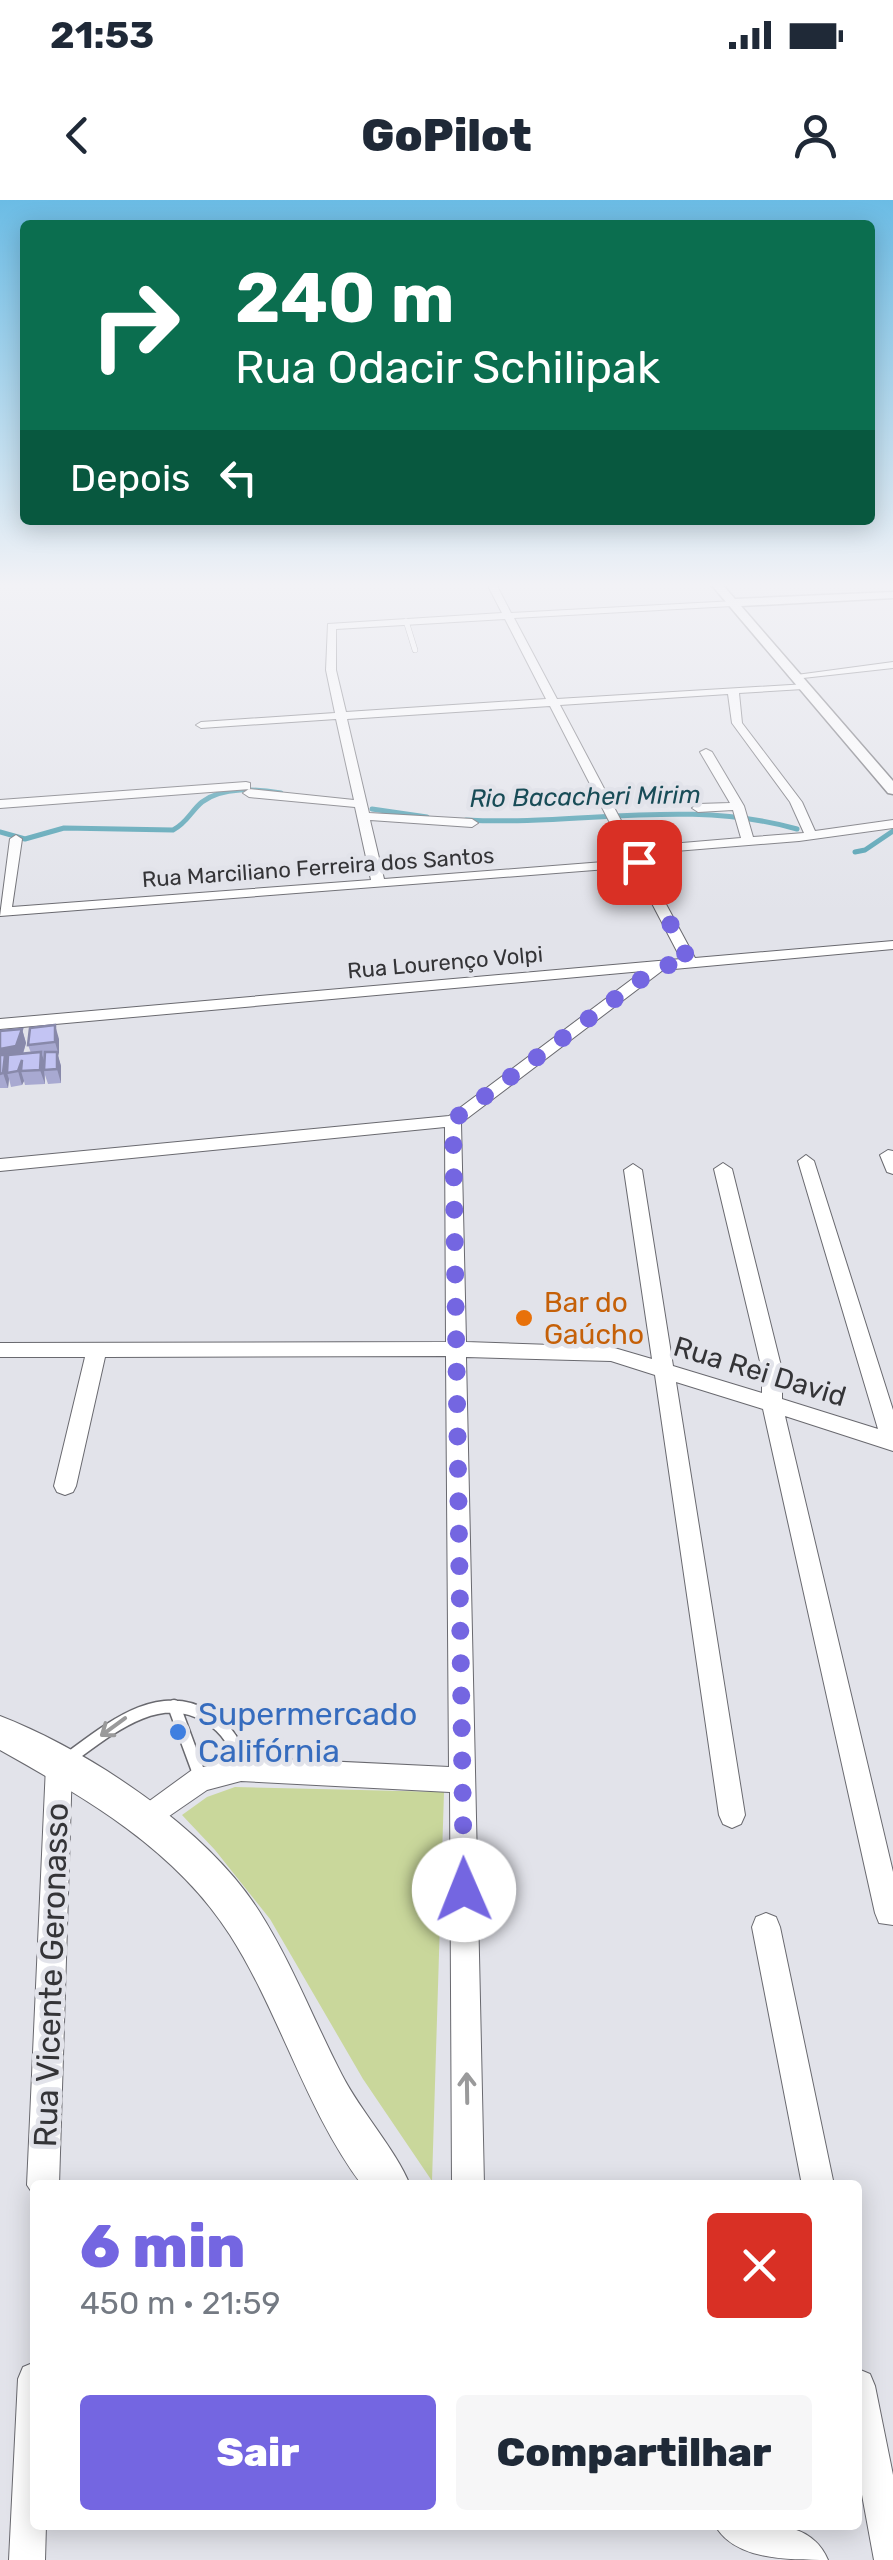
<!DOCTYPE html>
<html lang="pt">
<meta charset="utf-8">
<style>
body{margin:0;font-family:Rubik,sans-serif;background:#f6f6f7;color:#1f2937;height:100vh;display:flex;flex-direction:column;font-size:38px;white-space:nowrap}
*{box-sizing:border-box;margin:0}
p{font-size:32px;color:#747a83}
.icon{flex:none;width:55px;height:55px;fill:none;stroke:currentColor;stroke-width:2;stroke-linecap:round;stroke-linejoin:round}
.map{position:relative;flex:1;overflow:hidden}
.panel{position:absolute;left:30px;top:1980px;width:832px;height:350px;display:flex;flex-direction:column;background:#fff;border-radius:10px;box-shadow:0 5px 25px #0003}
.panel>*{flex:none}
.top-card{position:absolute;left:20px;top:20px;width:855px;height:305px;border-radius:10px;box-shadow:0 5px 25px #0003;background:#0b6e4f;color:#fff;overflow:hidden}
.pin{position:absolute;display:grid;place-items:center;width:85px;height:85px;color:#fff;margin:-42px;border-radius:20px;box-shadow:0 5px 15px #0006}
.me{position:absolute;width:110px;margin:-55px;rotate:359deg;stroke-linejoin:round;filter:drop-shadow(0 0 8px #0008)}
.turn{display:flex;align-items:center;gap:35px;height:210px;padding:0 50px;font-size:45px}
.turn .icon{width:130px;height:130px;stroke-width:2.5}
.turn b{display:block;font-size:70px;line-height:85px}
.then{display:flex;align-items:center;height:95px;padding:0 50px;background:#0003;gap:20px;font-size:38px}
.round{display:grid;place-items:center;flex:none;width:105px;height:105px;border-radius:10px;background:#f6f6f7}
.summary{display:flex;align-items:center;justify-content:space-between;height:170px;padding:0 50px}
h1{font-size:60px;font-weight:800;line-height:75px;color:#7466e1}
.button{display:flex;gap:20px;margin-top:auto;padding:20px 50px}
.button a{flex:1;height:115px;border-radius:10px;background:#7466e1;color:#fff;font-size:40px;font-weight:800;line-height:115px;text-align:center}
.button a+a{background:#f6f6f7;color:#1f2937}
.status{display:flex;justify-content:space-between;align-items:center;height:70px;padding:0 50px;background:#fff;direction:ltr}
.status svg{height:28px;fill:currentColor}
header{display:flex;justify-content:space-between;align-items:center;height:130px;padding:0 50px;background:#fff;font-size:45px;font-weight:800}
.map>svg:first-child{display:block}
</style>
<div class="status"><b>21:53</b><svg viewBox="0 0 49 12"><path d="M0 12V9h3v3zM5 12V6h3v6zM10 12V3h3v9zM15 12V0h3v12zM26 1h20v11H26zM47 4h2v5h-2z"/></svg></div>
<header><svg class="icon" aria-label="back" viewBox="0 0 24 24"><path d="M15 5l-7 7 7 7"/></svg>GoPilot<svg class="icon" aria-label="person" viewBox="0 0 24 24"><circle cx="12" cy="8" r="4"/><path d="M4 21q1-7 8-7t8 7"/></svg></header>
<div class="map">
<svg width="893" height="2360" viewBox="0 0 893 2360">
<rect width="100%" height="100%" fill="#e2e3ea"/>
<path fill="#c9d79b" d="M235,1587l209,5 -12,389 -69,-102 -93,-160 -55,-69 -33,-35 25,-18z"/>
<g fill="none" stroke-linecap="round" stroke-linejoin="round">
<path stroke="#489cae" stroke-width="5" d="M372,609l55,8
M466,620c112,6 221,-22 331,9
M0,632l25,7 39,-11 109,2c14,-7 18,-19 29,-28 21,-16 54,-13 79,-9
M855,652l10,-2 28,-19"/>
<defs>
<path id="service-far1" d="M406,421l9,29"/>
<path id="service" d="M174,1506l27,73
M68,1559c40,-29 91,-73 140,-42 20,12 30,29 33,51"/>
<path id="minor" d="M486,382h9l16,31 224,-12 -3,5 -218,12 43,81 250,-15 1,2 -5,3 -64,4 3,30 60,79 13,29 78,-11v8l-94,13 -160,13 56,104 198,-17v8l-230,21 -202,153 5,219 145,5 41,12 -28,-189 9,-6 9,6 31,196 89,27v-23l-48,-201 9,-6 9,6 50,201v29l96,30 -80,-268 8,-6 8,6 79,249v41l-108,-35 108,456v53l-14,-2 -4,-10 -112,-504 -87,-27 69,433 -4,9 -9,4 -9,-4 -4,-9 -64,-440 -44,-14 -145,-4 18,828h-32l-2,-393 -209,-11 -34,9 -61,42 -9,-4 -4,-9 4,-9 55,-40 49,-13 208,10 -3,-411 -341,1 -29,129 -3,6 -8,3 -8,-3 -3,-6 31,-129h-85v-14l446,-1 -1,-215 -445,44v-12l449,-43 194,-145 -643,58v-10l681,-60 -48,-92 -633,49 10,-77 6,-4 6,4 -10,68 359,-27 -16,-73 -106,-10 -6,-4 6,-4 105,11 -18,-81 -135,9 -5,-3 5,-3 134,-9 -9,-43 2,-46 174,-11zM505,419l41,80 -200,13 -10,-42v-41zM728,494l4,29 58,79 14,31 -51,4 -9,-31 -32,-54 -6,-3 -6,3 30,51 -32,1 -6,4 6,4 35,-2 8,28 -106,9 -75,-142zM550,506l79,154 -245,19 -14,-59 102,7 6,-4 -6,-4 -103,-6 -22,-94z
M893,462v6l-99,11 -5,-3z
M246,582l4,1v6l-250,19v-8z
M888,950l5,1v23l-6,-2 -7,-17z
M59,1554l9,3 4,9 -13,419h-24v12l-8,-12 19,-419 4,-9z
M766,1713l10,4 4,10 54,258h-32l-50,-258 4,-10z
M35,2162v163h11l-1,35h-36l9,-181 5,-12z
M858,2169l12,5 5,12 18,89v85h-19l-16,-87z"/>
<path id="tertiary" d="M709,382h11l15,17 158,-7v6l-152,8 152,175v13l-5,-1z"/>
<path id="secondary" d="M0,1516c90,35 207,113 259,195 33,52 55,110 83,164 19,37 54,75 68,110h-48c-57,-76 -81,-170 -132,-250 -55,-86 -143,-136 -230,-185z
M715,2325c41,0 94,-10 113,35 -41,0 -94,0 -113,-35z"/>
</defs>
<use href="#service-far1" stroke="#69696f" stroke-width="6"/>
<use href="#service" stroke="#69696f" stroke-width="15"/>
<use href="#minor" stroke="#69696f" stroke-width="2"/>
<use href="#tertiary" stroke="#69696f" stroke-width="3"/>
<use href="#secondary" stroke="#69696f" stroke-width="2"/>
<use href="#service-far1" stroke="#fff" stroke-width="5"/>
<use href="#service" stroke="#fff" stroke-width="12"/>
<use href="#minor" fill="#fff" fill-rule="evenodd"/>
<use href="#tertiary" fill="#fff" fill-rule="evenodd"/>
<use href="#secondary" fill="#fff" fill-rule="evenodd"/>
</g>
<path fill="#a8a9d1" d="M22,829l4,14 -3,11 8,-1 -3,-8 31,-6 -1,17 3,10v17l-13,1 -3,-9v9l-20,1 -1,-4 -2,4 -11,2 -2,-8 -1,9h-8v-57z"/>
<path fill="#8889aa" d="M55,825l4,14v17l-4,-14z
M22,829l4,14 -5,17 -14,13 2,6 -1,9 -8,-24v-15z
M41,852l5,14 -2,4 1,14 -5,-14z
M57,852l4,14v17l-4,-14z
M22,860l-1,11 3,10 -2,4 -4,-14z"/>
<path fill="#c3c4f3" stroke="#8889aa" stroke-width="2.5" d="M55,825v17l-27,3 2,-17z
M22,829l-6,17 -16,3v-18z
M41,852l-1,18 -19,1 1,-11 -4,11 -11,2 1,-18z
M45,852h12v17l-13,1z
M0,855h5l-2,18 -3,1z"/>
<defs><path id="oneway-shaft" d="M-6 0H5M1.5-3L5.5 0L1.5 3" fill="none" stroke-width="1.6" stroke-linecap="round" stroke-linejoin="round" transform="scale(2.5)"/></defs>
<g stroke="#9a9a9b">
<use href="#oneway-shaft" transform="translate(113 1527) rotate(144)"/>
<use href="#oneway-shaft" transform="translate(467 1888) rotate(-91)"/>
</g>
<linearGradient id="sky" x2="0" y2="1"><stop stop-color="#6bbce5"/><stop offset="0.54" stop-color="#f2f2f6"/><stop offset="1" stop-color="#f2f2f6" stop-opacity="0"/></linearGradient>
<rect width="893" height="713" fill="url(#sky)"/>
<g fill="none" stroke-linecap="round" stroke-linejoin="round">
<path stroke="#7466e1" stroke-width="18" stroke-dasharray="0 32.4" d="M464,1690l-11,-770 206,-154 31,-3 -51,-101"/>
</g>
<circle fill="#e8710a" stroke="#e2e3ea" stroke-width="4" cx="524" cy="1118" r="10"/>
<circle fill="#3f7fe0" stroke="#e2e3ea" stroke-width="4" cx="178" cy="1532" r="10"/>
<g text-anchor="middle" stroke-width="9" stroke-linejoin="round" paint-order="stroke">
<g font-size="22" fill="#343437" stroke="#e2e3ea">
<text transform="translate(318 667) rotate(-4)" y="8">Rua Marciliano Ferreira dos Santos</text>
<text transform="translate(445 762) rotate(-5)" y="8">Rua Lourenço Volpi</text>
</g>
<g font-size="25" font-style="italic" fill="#184c57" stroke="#e2e3ea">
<text transform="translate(585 596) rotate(-1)" y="9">Rio Bacacheri Mirim</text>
</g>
<g font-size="28" fill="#c56008" stroke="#e2e3ea" text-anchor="start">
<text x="544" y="1112">Bar do<tspan x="544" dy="32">Gaúcho</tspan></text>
</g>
<g font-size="28" fill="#343437" stroke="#e2e3ea">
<text transform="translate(760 1171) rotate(17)" y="10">Rua Rei David</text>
</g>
<g font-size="32" fill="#366cbe" stroke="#e2e3ea" text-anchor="start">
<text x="198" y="1525">Supermercado<tspan x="198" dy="37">Califórnia</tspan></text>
</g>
<g font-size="32" fill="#343437" stroke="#e2e3ea">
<text transform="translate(51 1775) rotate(-88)" y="11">Rua Vicente Geronasso</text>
</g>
</g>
</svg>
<div class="pin" style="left:639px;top:662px;background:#d93025"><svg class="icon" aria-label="arrive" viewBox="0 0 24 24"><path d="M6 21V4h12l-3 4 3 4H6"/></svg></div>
<svg class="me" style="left:464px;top:1690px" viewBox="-20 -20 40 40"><circle r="19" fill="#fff"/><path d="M0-13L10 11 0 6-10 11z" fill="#7466e1"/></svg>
<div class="top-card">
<div class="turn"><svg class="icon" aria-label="right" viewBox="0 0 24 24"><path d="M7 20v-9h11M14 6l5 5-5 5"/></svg><div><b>240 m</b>Rua Odacir Schilipak</div></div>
<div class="then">Depois<svg class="icon" aria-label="left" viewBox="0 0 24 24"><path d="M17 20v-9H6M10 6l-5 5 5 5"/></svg></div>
</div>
<section class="panel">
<div class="summary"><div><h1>6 min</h1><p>450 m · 21:59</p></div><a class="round" style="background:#d93025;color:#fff"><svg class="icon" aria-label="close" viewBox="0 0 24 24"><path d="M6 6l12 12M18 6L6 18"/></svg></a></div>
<div class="button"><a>Sair</a><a>Compartilhar</a></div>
</section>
</div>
